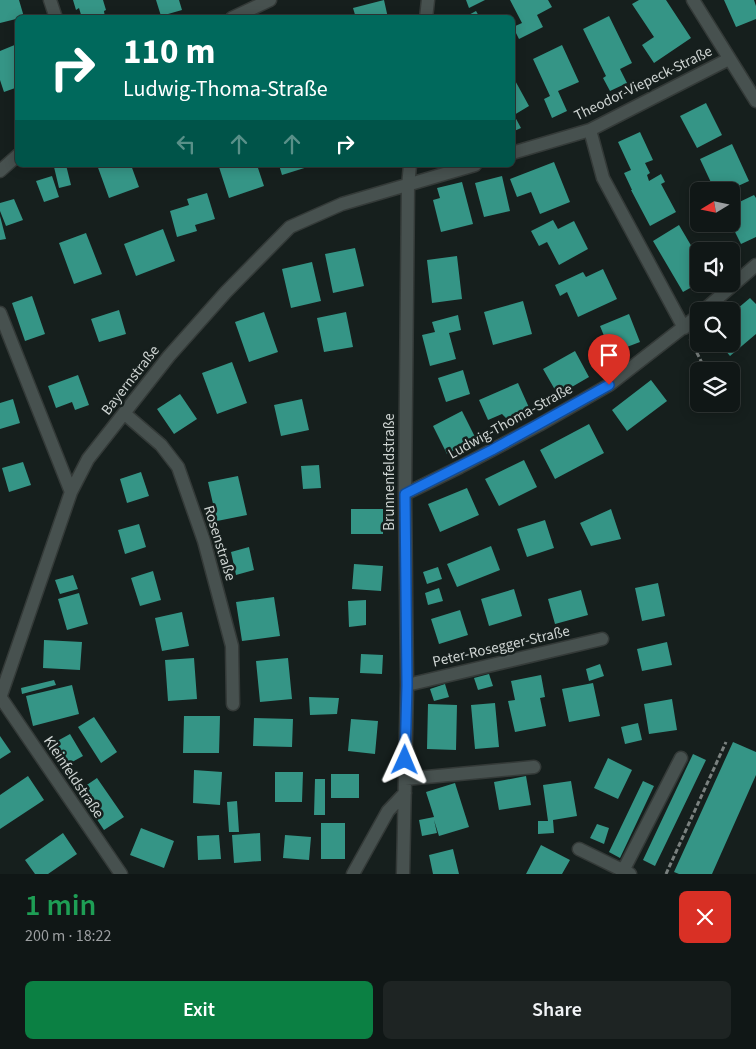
<!DOCTYPE html>
<meta charset="utf-8">
<style>
body{margin:0;font-family:"Source Sans 3",sans-serif;background:#1e2423;color:#f1f3f6;height:100vh;display:flex;flex-direction:column;font-size:19px;white-space:nowrap}
*{box-sizing:border-box;margin:0}
p{font-size:16px;color:#9c9fa1}
.icon{flex:none;width:28px;height:28px;fill:none;stroke:currentColor;stroke-width:2;stroke-linecap:round;stroke-linejoin:round}
.map{position:relative;height:874px;overflow:hidden}
.drawer{display:flex;flex-direction:column;background:#101716;flex:1}
.drawer>*{flex:none}
.top-card{position:absolute;left:15px;top:15px;width:500px;height:152px;border-radius:8px;box-shadow:0 2px 12px #0003,0 0 0 1px #303635;background:#00695c;color:#fff;overflow:hidden}
.needle{width:32px;rotate:260deg}
.buttons{position:absolute;left:690px;top:182px;display:grid;gap:10px}
.buttons a{display:grid;place-items:center;width:50px;height:50px;border-radius:8px;background:#101716;box-shadow:0 2px 12px #0003,0 0 0 1px #303635;font-size:25px}
.pin{position:absolute;display:grid;place-items:center;width:42px;height:42px;color:#fff;margin:-51px -21px;border-radius:50% 50% 50% 0;rotate:-45deg;box-shadow:0 0 5px #0007}
.pin .icon{rotate:45deg}
.me{position:absolute;width:55px;margin:-28px;rotate:1deg;stroke-linejoin:round;filter:drop-shadow(0 0 4px #0008)}
.turn{display:flex;align-items:center;gap:18px;height:105px;padding:0 25px;font-size:22px}
.turn .icon{width:65px;height:65px;stroke-width:2.5}
.turn b{display:block;font-size:35px;line-height:42px}
.lanes{display:flex;align-items:center;height:48px;padding:0 25px;background:#0003;justify-content:center;gap:25px;direction:ltr}
.lanes .off{opacity:.35}
.round{display:grid;place-items:center;flex:none;width:52px;height:52px;border-radius:8px;background:#1e2423}
.summary{display:flex;align-items:center;justify-content:space-between;height:85px;padding:0 25px}
h1{font-size:30px;font-weight:600;line-height:38px;color:#1e9e55}
.cta{display:flex;gap:10px;margin-top:auto;padding:10px 25px}
.cta a{flex:1;height:58px;border-radius:8px;background:#0b8043;color:#fff;font-size:20px;font-weight:600;line-height:58px;text-align:center}
.cta a+a{background:#1e2423;color:#f1f3f6}
.map>svg:first-child{display:block}
</style>
<div class="map">
<svg width="756" height="874" viewBox="0 0 756 874">
<rect width="100%" height="100%" fill="#161f1d"/>
<path fill="#359586" d="M0,0h19l5,17 -24,6z
M73,0h30l3,10 -2,1 1,7h-23l-3,-10 -3,2z
M156,0h23l3,10 -21,6z
M384,0l4,18h-32l-3,-10z
M466,0h19l-16,8z
M510,0h38l4,7 -15,8 6,12 -24,12 -6,-12 9,-4z
M639,0h27l25,38 -37,25 -12,-18 12,-8 -22,-33z
M724,0h30l2,6v13l-20,8z
M476,11l4,7h-17z
M609,16l23,47 -12,6 7,14 -17,8 -7,-13 3,-2 -23,-47z
M17,44l1,43 -14,5 -4,-12v-29z
M562,45l17,37 -21,9 9,20 -15,7 -8,-19 6,-3 -17,-37z
M512,75l17,31 -15,9 7,13 -9,4z
M706,103l16,32 -25,13 -17,-32z
M640,132l13,28 -8,3 5,10 -3,2 2,6 12,-7 4,8 -4,2 15,28 -26,14 -19,-36h1l-8,-17 7,-3 -13,-28z
M732,144l17,37 -22,10h-12l-15,-32z
M554,162l16,40 -30,12 -9,-22 -14,5 -7,-18z
M66,165l5,20 -12,3 -5,-21z
M97,165h34l8,22 -30,11z
M226,165h31l7,21 -35,12 -10,-31z
M279,165h35l-32,10z
M52,176l7,21 -15,5 -8,-21z
M502,176l8,35 -26,6 -9,-34z
M462,182l11,42 -32,8 -8,-32 7,-2 -3,-10z
M207,193l8,26 -20,6 2,6 -20,6 -7,-26 19,-6 -2,-6z
M754,195l2,3v39l-15,7 -10,-20v-18z
M14,199l9,21 -17,6 -6,-15v-8z
M0,216l6,23 -6,1z
M553,220l5,9 16,-8 14,28 -29,16 -12,-23 -8,4 -8,-15z
M679,225l20,34v6l-4,3 4,7v8l-16,9 -30,-51z
M163,229l12,32 -39,15 -12,-32z
M86,233l16,41 -28,10 -15,-41z
M355,248l9,38 -31,7 -8,-39z
M457,256l5,43 -30,4 -5,-43z
M312,262l9,39 -30,7 -9,-39z
M603,269l14,30 -39,18 -11,-25 -7,4 -5,-11 28,-13 3,5z
M32,296l13,38 -20,7 -13,-38z
M750,298l6,6v30l-26,22 -10,-12h11v-30z
M523,301l9,33 -39,11 -9,-33z
M119,310l7,24 -27,8 -8,-23z
M264,312l14,40 -29,10 -14,-40z
M346,312l7,35 -29,5 -7,-34z
M629,314l11,28 -29,11 -11,-27z
M458,315l3,15 -12,3 7,26 -26,7 -8,-31 13,-3 -3,-10z
M575,351l14,26 -31,18 -15,-26z
M232,362l15,41 -30,11 -15,-41z
M463,370l7,24 -24,8 -8,-24z
M78,375l11,30 -14,5 -3,-8 -16,6 -8,-22z
M651,380l16,21 -40,30 -15,-21z
M518,383l13,29 -22,9 -7,-7 -14,6 -9,-20z
M180,394l17,25 -23,15 -17,-25z
M13,399l7,24 -20,6v-26z
M302,399l7,31 -28,6 -7,-31z
M462,411l14,28 -29,15 -14,-28z
M589,424l15,29 -49,26 -15,-29z
M524,460l13,27 -38,19 -14,-27z
M23,462l8,23 -22,7 -7,-24z
M319,465l2,23 -18,1 -2,-23z
M141,472l8,24 -22,7 -7,-24z
M238,476l9,39 -30,6 -9,-39z
M467,488l12,27 -39,17 -12,-28z
M351,509h32v25h-32z
M611,509l10,30 -30,7 -11,-23z
M545,520l9,28 -27,9 -10,-28z
M139,524l7,23 -21,7 -7,-24z
M491,546l9,24 -43,17 -10,-23z
M249,547l5,23 -18,5 -5,-23z
M354,564l29,2 -2,25 -29,-2z
M438,567l4,12 -15,5 -4,-12z
M153,571l8,29 -21,6 -9,-28z
M73,575l5,14 -18,5 -5,-14z
M658,583l7,33 -23,5 -7,-33z
M439,588l4,13 -15,4 -3,-12z
M514,589l8,27 -33,10 -8,-27z
M581,590l7,25 -33,9 -7,-25z
M79,593l9,31 -21,6 -9,-31z
M274,597l6,39 -38,5 -6,-39z
M366,600v25l-17,2 -1,-26z
M460,610l8,25 -29,9 -8,-25z
M182,612l7,34 -27,5 -7,-33z
M44,640l38,2 -2,28 -37,-2z
M667,642l5,23 -30,6 -5,-22z
M361,654l22,1 -1,19 -22,-1z
M194,658l3,41 -29,2 -3,-41z
M288,658l4,41 -32,3 -4,-41z
M600,664l4,12 -15,5 -3,-12z
M489,674l4,12 -15,4 -4,-12z
M541,675l4,22 -5,1 6,28 -31,6 -7,-31 7,-1 -4,-19z
M54,680l2,5 -34,9 -1,-6z
M593,683l7,33 -31,6 -7,-33z
M445,684l4,13 -15,4 -4,-12z
M72,685l7,29 -46,12 -7,-30z
M309,697l30,1 -2,16 -27,1z
M672,699l5,31 -28,4 -5,-30z
M495,703l4,44 -24,2 -4,-44z
M428,704l29,1 -1,45 -29,-1z
M184,716h36l-1,37h-36z
M94,717l23,35 -16,11 -23,-36z
M254,718l39,1 -1,28 -39,-1z
M351,719l27,2 -3,33 -27,-3z
M638,723l4,17 -17,4 -4,-17z
M70,734l13,22 -20,11 -13,-22z
M0,736l11,16 -11,7z
M733,742l23,10v23l-44,99h-33l-5,-2z
M693,754l13,6 -51,106 -12,-6z
M608,758l24,12 -14,29 -24,-11z
M194,770l28,2 -2,33 -27,-2z
M275,772h28l-1,30h-27z
M331,774h28v24h-28z
M28,776l16,24 -44,29v-34z
M526,776l5,29 -32,5 -5,-28z
M97,778l27,39 -20,13 -26,-39z
M315,779h10v36h-11z
M571,781l6,35 -24,4 1,13 -16,1v-13h10l-5,-36z
M643,781l11,5 -34,72 -11,-6z
M455,783l14,44 -30,9 -5,-16 3,13 -15,3 -3,-16 15,-3 -8,-25z
M237,801l2,31h-10l-2,-30z
M321,823h24v36h-24z
M597,824l12,4 -5,16 -14,-6z
M141,828l33,13 -10,27 -34,-13z
M63,833l14,21 -29,20h-13l-10,-14z
M260,833l1,28 -27,2 -2,-28z
M219,835l2,24 -23,1 -1,-24z
M285,835l26,2 -2,23 -26,-2z
M541,845l29,15 -8,14h-36z
M453,849l6,25h-26l-4,-19z"/>
<g fill="none" stroke-linecap="round" stroke-linejoin="round">
<defs>
<path id="minor" d="M50,0l6,18
M693,0l63,101
M232,18l38,-18
M426,18l2,-18
M590,130l13,48 81,150
M512,153l78,-23 139,-71
M0,171l18,-16
M703,311l53,-46
M0,313l71,179
M125,414l36,31 17,22 26,74 28,105 1,58
M405,494l55,-27 79,-42 70,-40 90,-70
M407,685l195,-46
M0,698l71,-206 17,-33 81,-103 57,-64 64,-65 52,-23 133,-39
M1,698l120,176
M405,779l129,-12
M579,849l51,25
M623,871l58,-113
M353,874l35,-63 17,-18
M403,874l4,-189 -2,-191 3,-308 2,-21"/>
</defs>
<use href="#minor" stroke="#343a38" stroke-width="15"/>
<path stroke="#7a817f" stroke-width="3" stroke-dasharray="5 2.5" stroke-linecap="butt" d="M690,339l16,32
M666,874l60,-132"/>
<use href="#minor" stroke="#47514f" stroke-width="12"/>
</g>
<g fill="none" stroke-linecap="round" stroke-linejoin="round">
<defs>
<path id="route" d="M405,760l2,-75 -2,-191 87,-44 117,-65"/>
</defs>
<use href="#route" stroke="#114b97" stroke-width="12"/>
<use href="#route" stroke="#1a73e8" stroke-width="9"/>
</g>
<g text-anchor="middle" stroke-width="5" stroke-linejoin="round" paint-order="stroke">
<g font-size="15" fill="#ced4d2" stroke="#161f1d">
<text transform="translate(643 83) rotate(-26)" y="5">Theodor-Viepeck-Straße</text>
<text transform="translate(130 380) rotate(-52)" y="5">Bayernstraße</text>
<text transform="translate(510 421) rotate(-29)" y="5">Ludwig-Thoma-Straße</text>
<text transform="translate(389 472) rotate(-90)" y="5">Brunnenfeldstraße</text>
<text transform="translate(220 543) rotate(73)" y="5">Rosenstraße</text>
<text transform="translate(501 646) rotate(-13)" y="5">Peter-Rosegger-Straße</text>
<text transform="translate(74 777) rotate(56)" y="5">Kleinfeldstraße</text>
</g>
</g>
</svg>
<div class="buttons">
<a><svg class="needle" viewBox="-14 -14 28 28"><path d="M0-13l5 13h-10z" fill="#e53935"/><path d="M0 13l5-13h-10z" fill="#9c9fa1"/></svg></a>
<a><svg class="icon" aria-label="sound" viewBox="0 0 24 24"><path d="M4 9h4l5-4v14l-5-4H4zM17 9q2 3 0 6"/></svg></a>
<a><svg class="icon" aria-label="search" viewBox="0 0 24 24"><circle cx="10" cy="10" r="6"/><path d="M15 15l6 6"/></svg></a>
<a><svg class="icon" aria-label="layers" viewBox="0 0 24 24"><path d="M12 4l9 5-9 5-9-5zM3 14l9 5 9-5"/></svg></a>
</div>
<div class="pin" style="left:609px;top:385px;background:#d93025"><svg class="icon" aria-label="arrive" viewBox="0 0 24 24"><path d="M6 21V4h12l-3 4 3 4H6"/></svg></div>
<svg class="me" style="left:405px;top:760px" viewBox="-20 -20 40 40"><path d="M0-17L14 15 0 8-14 15z" fill="#1a73e8" stroke="#fff" stroke-width="4"/></svg>
<div class="top-card">
<div class="turn"><svg class="icon" aria-label="right" viewBox="0 0 24 24"><path d="M7 20v-9h11M14 6l5 5-5 5"/></svg><div><b>110 m</b>Ludwig-Thoma-Straße</div></div>
<div class="lanes"><svg class="icon off" aria-label="left" viewBox="0 0 24 24"><path d="M17 20v-9H6M10 6l-5 5 5 5"/></svg><svg class="icon off" aria-label="ahead" viewBox="0 0 24 24"><path d="M12 20V5M6 11l6-6 6 6"/></svg><svg class="icon off" aria-label="ahead" viewBox="0 0 24 24"><path d="M12 20V5M6 11l6-6 6 6"/></svg><svg class="icon" aria-label="right" viewBox="0 0 24 24"><path d="M7 20v-9h11M14 6l5 5-5 5"/></svg></div>
</div>
</div>
<section class="drawer">
<div class="summary"><div><h1>1 min</h1><p>200 m · 18:22</p></div><a class="round" style="background:#d93025;color:#fff"><svg class="icon" aria-label="close" viewBox="0 0 24 24"><path d="M6 6l12 12M18 6L6 18"/></svg></a></div>
<div class="cta"><a>Exit</a><a>Share</a></div>
</section>
